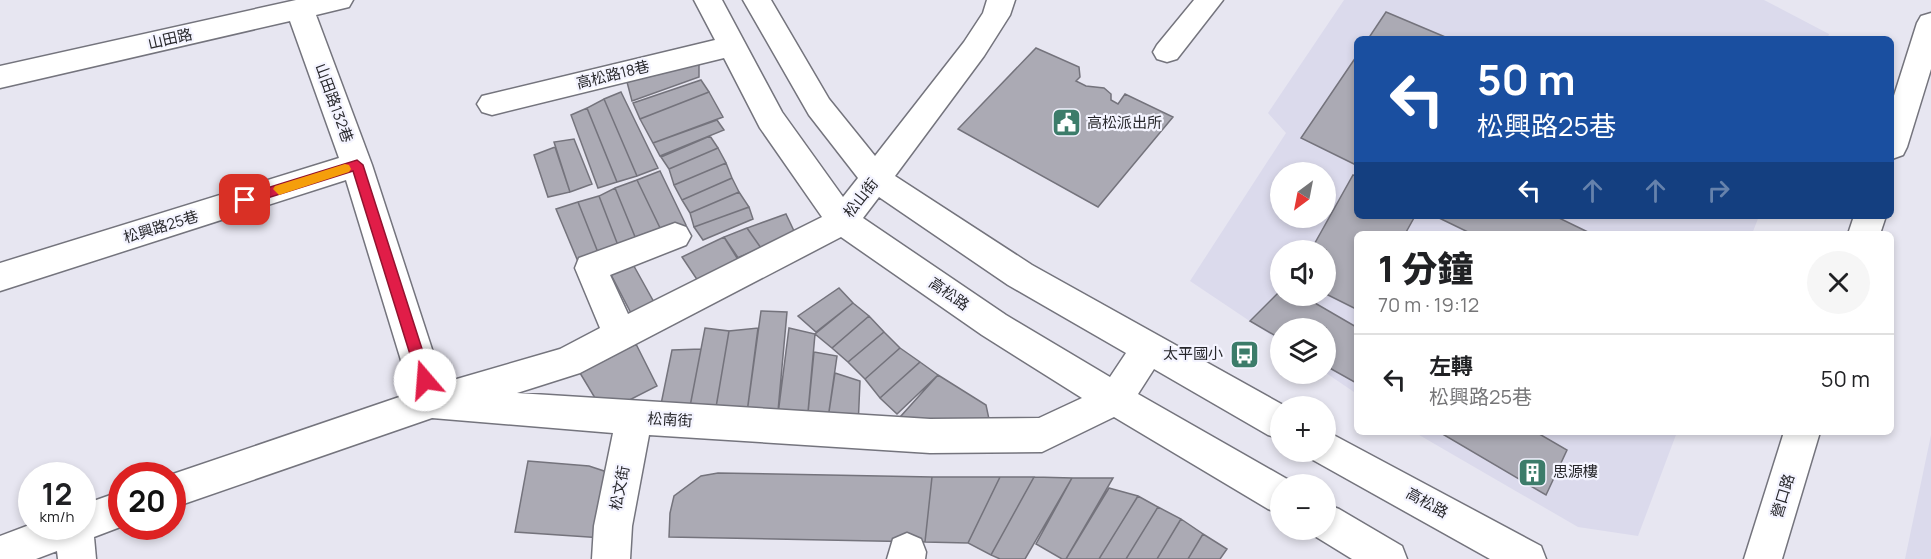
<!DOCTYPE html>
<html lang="zh-TW">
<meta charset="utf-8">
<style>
body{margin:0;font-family:Manrope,"Noto Sans TC",sans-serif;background:#f6f6f6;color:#202124;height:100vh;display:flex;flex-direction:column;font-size:22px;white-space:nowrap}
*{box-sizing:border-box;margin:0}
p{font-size:20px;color:#757577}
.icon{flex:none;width:33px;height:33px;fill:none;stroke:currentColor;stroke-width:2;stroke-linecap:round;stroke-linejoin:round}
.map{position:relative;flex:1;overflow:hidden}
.drawer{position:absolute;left:1354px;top:231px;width:540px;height:204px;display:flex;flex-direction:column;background:#fff;border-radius:9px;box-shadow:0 3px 9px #0003}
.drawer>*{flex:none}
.banner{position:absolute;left:1354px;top:36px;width:540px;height:183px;border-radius:9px;box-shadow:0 3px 9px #0003;background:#1a4fa0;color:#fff;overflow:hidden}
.needle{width:39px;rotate:212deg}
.controls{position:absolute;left:1270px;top:162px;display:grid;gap:12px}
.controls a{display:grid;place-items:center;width:66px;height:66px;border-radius:50%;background:#fff;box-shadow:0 3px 9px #0003;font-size:30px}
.speed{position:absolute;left:18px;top:462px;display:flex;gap:12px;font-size:30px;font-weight:700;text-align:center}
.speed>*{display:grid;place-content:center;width:78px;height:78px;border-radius:50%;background:#fff;box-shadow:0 3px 9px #0003;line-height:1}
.speed small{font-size:15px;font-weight:400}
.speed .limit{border:9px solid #d22;background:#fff;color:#111}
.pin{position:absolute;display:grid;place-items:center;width:51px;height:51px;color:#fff;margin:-26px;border-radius:12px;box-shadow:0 3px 9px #0006}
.me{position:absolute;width:66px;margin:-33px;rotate:342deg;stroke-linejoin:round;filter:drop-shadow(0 0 4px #0008)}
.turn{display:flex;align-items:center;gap:21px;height:126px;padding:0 24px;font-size:27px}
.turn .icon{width:78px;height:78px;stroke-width:2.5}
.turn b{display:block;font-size:42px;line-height:51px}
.lanes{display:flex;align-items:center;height:57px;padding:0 24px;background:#0003;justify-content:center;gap:30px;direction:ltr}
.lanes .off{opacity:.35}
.round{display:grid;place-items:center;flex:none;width:63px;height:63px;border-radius:32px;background:#f6f6f6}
.headline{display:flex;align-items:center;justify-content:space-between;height:102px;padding:0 24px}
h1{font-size:36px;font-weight:800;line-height:45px}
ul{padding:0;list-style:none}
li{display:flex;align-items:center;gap:18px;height:90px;padding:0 24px;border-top:2px solid #e0e0e0}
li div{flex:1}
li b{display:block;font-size:22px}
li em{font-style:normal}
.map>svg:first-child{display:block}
</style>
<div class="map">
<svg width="1931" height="559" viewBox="0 0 1931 559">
<rect width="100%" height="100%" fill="#e7e6f1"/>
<path fill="#dbdaec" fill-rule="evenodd" d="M1344,0h420l65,34 -2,5h-469v177h401l-7,18h-394l-1,160 -31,-21v-45h-45v14l-91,-61 96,-148 -18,-20zM1281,172h45v46h-45zM1281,250h45v46h-45z
M1414,432h263l-39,104 -60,-9z
M1931,435v124h-26z"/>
<path fill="#abaab4" stroke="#74737c" stroke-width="1.5" d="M1386,12l64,27h-82z
M1036,48l43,19 1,10 -4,4 10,5 18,2 7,6v6l7,4 7,-10 48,23 -75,90 -140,-78z
M1358,54v112l-57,-28z
M699,61v16l-67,24 -5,-19z
M701,80l8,12 -69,27 -7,-16z
M621,92l37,76 -21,8 -33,-77z
M709,92l14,25 -70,26 -13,-24z
M604,99l33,77 -20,6 -30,-74z
M587,108l30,74 -19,6 -27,-73z
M717,120l7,10 -64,26 -7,-13z
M710,136l8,12 -49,21 -8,-12z
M574,139l18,45 -22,8 -16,-50z
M555,147l15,45 -22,5 -14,-42z
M718,148l8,15 -52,22 -5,-16z
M726,163l6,15 -50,22 -8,-15z
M660,171l26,54 -23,9 -26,-54z
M1353,175l5,2v39h57l-10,18h-47v76l-32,-16v-44h-15z
M732,178l7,14 -49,21 -8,-13z
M637,180l26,54 -25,10 -23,-56z
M615,188l23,56 -19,4 -20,-52z
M739,192l10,15 -55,20 -4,-14z
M599,196l20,52 -20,7 -21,-53z
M578,202l21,53 -20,9 -23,-55z
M749,207l4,12 -50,21 -9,-13z
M786,214l8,17 -33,17 -14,-20z
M1435,216h120l37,18h-120z
M747,228l14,20 -24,10 -13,-21z
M724,237l17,25 -41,22 -18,-27z
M630,259l25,45 -22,13 -26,-50z
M839,288l14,15 -37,29 -18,-16z
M1281,290v6h22l55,32v56l-32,-18v-38h-45v11l-31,-18z
M853,303l16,13 -37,32 -17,-14z
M761,311l26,1 -10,110 -31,-2z
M869,316l15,16 -36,30 -16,-14z
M705,328l24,3 -15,88 -26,-2z
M758,328l-12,92 -32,-1 15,-88z
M789,328l26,6 -8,89 -30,-1z
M884,332l16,16 -35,31 -17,-17z
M636,344l21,42 -53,27 -24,-40z
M900,348l20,14 -40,36 -15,-19z
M701,349l-13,68 -29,-3 13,-64z
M814,352l23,4 -10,69 -20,-2z
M920,362l18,13 -41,39 -17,-16z
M835,373l25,8 -2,46 -31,-2z
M938,375l48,30 3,14 -73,9 -15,-12z
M1439,432h97l31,18 -21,45z
M528,461l61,5 15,5 10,12 -11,55 -88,-6z
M718,473l214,4 -7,65 -256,-5 1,-24 4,-17 27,-20z
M932,477h68l-32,66 -43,-1z
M1000,477h34l-43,78 -23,-12z
M1034,477l38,1 -47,81h-25l-9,-4z
M1072,478h41l-47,81h-4l-26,-15z
M1109,488l29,8 -39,63h-33z
M1138,496l20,11 -32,52h-27z
M1158,507l23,12 -24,40h-31z
M1181,519l22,15 -15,25h-31z
M1203,534l24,15 -7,10h-32z"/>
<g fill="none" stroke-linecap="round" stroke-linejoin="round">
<defs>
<path id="minor" d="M296,0h57l-4,7 -33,8 56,150 71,218 117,-34 40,-21 -25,-60 4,-10 96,-35 11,4 5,9 -5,9 -76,30 18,39 194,-97 -62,-89 -36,-70 -232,57 -10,-3 -5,-8 5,-8 233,-56 -21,-40h28l60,112 61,85 15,-19 -49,-63 -66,-115h28l58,99 46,57 89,-114 19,-29 4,-13h28l-5,15 -26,41 -89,120 137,89 253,141h-4v33l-13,-4 -114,-66 -16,25 156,89 -13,1v30l-13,-5 -154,-92 -72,35 -112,1 -281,-18 -17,91 -2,33h-38l2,-33 19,-93 -181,-15 -260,90v-32h-5l244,-83 -65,-213 -346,111v-28l339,-105 -49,-137 -290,67v-22zM879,197l129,88 118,68 -16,24 -104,-62 -143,-97zM841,237l141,98 100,63 -43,20 -109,1 -413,-26 63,-20z
M1194,0h29l-46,59 -10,3 -10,-3 -4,-7 4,-7z
M1931,13v56l-24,78 -4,8 -11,4v-57l25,-79 4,-7z
M1854,216h32l-6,18h-32z
M1326,431l215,115 5,13h-56l-177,-99 -4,-8h17z
M1784,432h36l-38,127h-38z
M122,491l1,35 -29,11 2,22h-38l-1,-8 -21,8h-36v-23l32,-12v2h50v-21z
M1326,504l13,5 63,37 5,13h-55l-39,-24 -3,-5h16z
M907,533l14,6 5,13 -1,7h-38l6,-20z"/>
</defs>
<use href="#minor" stroke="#74747d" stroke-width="3"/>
<use href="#minor" fill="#fff" fill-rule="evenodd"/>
</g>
<path fill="#e11d48" stroke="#92132f" stroke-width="1.5" d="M357,160l6,5 69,215 -2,5 -5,2 -5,-2 -2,-5 -65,-209 -108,34 -6,-5 2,-4z"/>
<path fill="#f59e0b" d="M345,164l4,1 2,4 -2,3 -70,23 -6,-6 2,-3z"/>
<defs>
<symbol id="civic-square" viewBox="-11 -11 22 22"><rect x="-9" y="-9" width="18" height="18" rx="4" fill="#3c7c6a" stroke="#f4f4ff"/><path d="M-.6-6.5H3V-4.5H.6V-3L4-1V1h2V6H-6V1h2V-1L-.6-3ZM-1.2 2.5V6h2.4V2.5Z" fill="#fff"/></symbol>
<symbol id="bus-square" viewBox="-11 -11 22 22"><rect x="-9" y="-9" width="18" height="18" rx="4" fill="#3c7c6a" stroke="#f4f4ff"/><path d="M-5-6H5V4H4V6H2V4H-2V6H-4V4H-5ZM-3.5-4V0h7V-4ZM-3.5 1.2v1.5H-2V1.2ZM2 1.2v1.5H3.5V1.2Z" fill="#fff"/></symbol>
<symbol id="building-square" viewBox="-11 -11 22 22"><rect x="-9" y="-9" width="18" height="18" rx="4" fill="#3c7c6a" stroke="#f4f4ff"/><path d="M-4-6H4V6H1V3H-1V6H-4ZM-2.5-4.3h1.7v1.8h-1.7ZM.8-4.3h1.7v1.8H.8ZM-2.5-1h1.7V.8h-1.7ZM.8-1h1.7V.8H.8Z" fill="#fff"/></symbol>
</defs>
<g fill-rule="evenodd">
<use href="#civic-square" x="1050" y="106" width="33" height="33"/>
<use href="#bus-square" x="1228" y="338" width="33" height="33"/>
<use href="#building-square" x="1516" y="456" width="33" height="33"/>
</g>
<g text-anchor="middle" stroke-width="4.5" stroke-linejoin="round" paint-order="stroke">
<g font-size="15" fill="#27272b" stroke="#f4f4ff">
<text transform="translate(170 39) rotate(-13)" y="5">山田路</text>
<text transform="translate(613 75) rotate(-14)" y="5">高松路18巷</text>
<text transform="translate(334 103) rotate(70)" y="5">山田路132巷</text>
<text transform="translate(861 198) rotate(-52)" y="5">松山街</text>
<text transform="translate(161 227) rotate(-17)" y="5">松興路25巷</text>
<text transform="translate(949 294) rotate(35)" y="5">高松路</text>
<text transform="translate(670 420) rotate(3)" y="5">松南街</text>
<text transform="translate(620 488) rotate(-79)" y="5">松文街</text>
<text transform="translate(1783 496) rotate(-73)" y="5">營口路</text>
<text transform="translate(1427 503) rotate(29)" y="5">高松路</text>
</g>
<g font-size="15" fill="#27272b" stroke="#f4f4ff" text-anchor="start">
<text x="1087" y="128">高松派出所</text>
<text x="1223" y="359" text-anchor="end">太平國小</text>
<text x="1553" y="477">思源樓</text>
</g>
</g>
</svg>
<div class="controls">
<a><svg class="needle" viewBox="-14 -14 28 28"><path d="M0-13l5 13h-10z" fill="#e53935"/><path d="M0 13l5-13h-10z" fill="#757577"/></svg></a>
<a><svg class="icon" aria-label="sound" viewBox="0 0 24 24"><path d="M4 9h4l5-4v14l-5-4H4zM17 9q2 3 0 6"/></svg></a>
<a><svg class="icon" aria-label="layers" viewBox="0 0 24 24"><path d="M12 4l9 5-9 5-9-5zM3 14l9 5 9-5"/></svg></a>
<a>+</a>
<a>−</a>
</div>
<div class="speed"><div>12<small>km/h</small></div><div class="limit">20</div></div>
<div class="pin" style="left:245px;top:200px;background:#d93025"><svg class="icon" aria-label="arrive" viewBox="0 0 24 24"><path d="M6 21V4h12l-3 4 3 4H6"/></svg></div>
<svg class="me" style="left:425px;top:380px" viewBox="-20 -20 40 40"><circle r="19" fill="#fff"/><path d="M0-13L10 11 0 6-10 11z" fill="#e11d48"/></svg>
<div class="banner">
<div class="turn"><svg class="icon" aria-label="left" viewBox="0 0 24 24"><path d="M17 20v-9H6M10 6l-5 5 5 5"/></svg><div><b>50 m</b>松興路25巷</div></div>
<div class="lanes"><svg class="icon" aria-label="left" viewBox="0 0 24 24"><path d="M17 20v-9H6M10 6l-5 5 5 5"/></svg><svg class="icon off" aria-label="ahead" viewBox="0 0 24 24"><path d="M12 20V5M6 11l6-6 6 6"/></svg><svg class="icon off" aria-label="ahead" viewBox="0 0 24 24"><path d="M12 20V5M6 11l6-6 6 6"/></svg><svg class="icon off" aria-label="right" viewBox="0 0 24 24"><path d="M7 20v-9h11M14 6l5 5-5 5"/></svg></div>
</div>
<section class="drawer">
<div class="headline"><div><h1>1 分鐘</h1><p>70 m · 19:12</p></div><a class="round"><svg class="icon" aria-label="close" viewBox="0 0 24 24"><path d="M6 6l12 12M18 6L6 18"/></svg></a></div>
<ul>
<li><svg class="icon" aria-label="left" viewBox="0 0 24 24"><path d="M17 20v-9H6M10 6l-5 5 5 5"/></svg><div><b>左轉</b><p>松興路25巷</p></div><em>50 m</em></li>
</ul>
</section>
</div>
